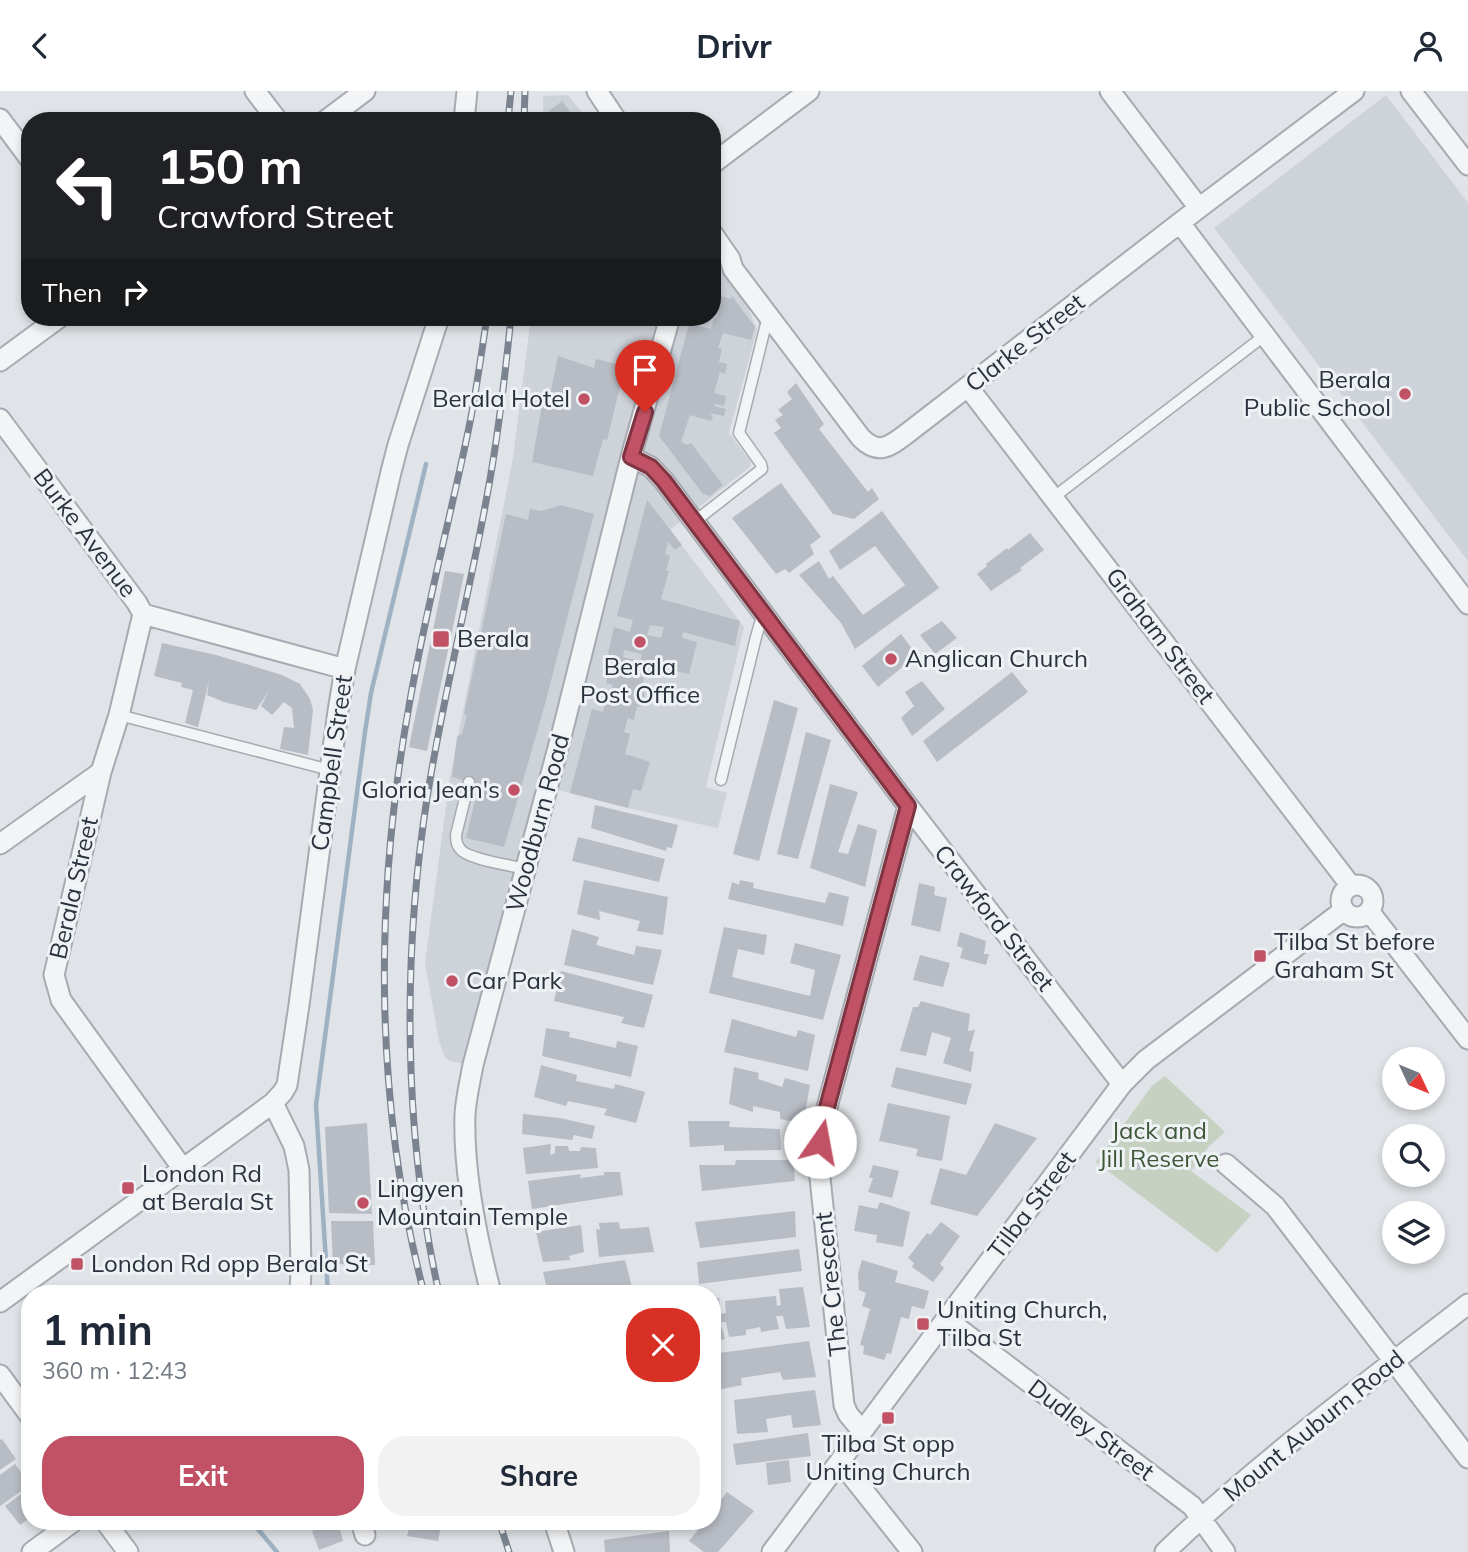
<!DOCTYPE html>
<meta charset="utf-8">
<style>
body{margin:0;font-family:Mulish,sans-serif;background:#f2f2f3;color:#1f2937;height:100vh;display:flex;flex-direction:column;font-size:26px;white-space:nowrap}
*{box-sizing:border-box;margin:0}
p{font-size:23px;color:#747a83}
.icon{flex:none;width:38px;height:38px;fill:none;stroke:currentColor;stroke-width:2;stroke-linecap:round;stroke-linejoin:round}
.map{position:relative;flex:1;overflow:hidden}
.details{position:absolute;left:21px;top:1194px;width:700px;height:245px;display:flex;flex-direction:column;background:#fff;border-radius:28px;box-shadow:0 4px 10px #0003}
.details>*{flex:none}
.banner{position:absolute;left:21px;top:21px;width:700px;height:214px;border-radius:28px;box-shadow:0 4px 10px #0003;background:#202124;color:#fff;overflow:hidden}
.needle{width:46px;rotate:134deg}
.controls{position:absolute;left:1382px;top:956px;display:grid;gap:14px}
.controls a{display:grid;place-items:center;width:63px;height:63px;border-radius:50%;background:#fff;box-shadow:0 4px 10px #0003;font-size:35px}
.pin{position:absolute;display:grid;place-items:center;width:60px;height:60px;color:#fff;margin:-72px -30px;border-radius:50% 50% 50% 0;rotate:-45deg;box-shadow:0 0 7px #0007}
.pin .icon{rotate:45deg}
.me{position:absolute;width:77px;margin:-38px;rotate:12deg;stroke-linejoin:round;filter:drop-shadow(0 0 5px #0008)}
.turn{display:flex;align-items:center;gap:24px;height:147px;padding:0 21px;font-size:32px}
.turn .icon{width:91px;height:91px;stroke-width:2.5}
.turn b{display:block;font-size:49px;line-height:60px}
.then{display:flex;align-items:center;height:66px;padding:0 21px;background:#0003;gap:14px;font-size:26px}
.round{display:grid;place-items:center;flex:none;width:74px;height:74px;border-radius:28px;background:#f2f2f3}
.headline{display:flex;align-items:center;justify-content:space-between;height:119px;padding:0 21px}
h1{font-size:42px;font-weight:700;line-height:52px}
.button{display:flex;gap:14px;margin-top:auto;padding:14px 21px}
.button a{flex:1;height:80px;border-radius:28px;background:#c15164;color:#fff;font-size:28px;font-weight:700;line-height:80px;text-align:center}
.button a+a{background:#f2f2f3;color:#1f2937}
header{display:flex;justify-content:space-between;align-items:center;height:91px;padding:0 21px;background:#fff;font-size:32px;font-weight:700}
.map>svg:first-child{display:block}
</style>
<header><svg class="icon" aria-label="back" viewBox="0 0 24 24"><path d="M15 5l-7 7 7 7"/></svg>Drivr<svg class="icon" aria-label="person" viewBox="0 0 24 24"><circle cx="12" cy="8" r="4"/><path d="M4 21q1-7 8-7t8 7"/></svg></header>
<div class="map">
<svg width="1468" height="1461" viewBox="0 0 1468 1461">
<rect width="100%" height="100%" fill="#e0e3e7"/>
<path fill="#ced2d9" d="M568,4l21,26h-46v-25z
M1386,4l82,108v358l-254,-333z
M712,166l21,12 24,61 -28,103 22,29 -1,5 -80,63 74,97 -38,160 21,6 -9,35 -90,-20 -81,-21 -74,278 -23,-4 -5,-4 -6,-16 -14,-78 25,-186 63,-319 18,-141h181z"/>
<path fill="#c6d1c2" d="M1165,985l60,56 -16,14 -18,25 60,44 -34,38 -121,-91 56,-76z"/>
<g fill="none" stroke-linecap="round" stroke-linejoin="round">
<path stroke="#9eb2c4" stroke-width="4.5" d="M328,1202l-12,-188 49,-373 6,-39 55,-229
M397,1202l2,-1
M29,1255h1
M251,1430l26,31"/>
</g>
<path fill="#b8bcc4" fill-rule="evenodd" d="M562,10l15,20h-22l-7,-9z
M712,202l19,6 1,-3 23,31 -4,13 -28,-7 -5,15 4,1 -3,13 8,2 -2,10 -5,-2 -6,21 12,3 -2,10 -9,-2 -1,2 12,3 -2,7 -15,-3 4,3 -2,5 -21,-6 -9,27 6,3 4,-2 32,42 -13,11 -7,-2 -44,-58 30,-112 22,5 3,-11h2l3,-11 -7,-2z
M558,265l36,12 2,-9 29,7 -18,74 -4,-1 -10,37 -61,-14 12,-68 6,1z
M796,292l28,41 -5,5 49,63 4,-4 7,11 -25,20 -21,-5 -59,-81 7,-5 -6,-8 8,-5 -5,-5 14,-11 -5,-7z
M781,392l40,54 -11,8 4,9 -25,19 -4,-4 -9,5 -44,-56z
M647,409l35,45 -7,5 -7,-8 -3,12 5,2 -4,15h3l-8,28 79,22 -5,25 -52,-14 -1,6 15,4 -8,32 -18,-4 1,-7 -15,-3 -1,5 -15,-4 -4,15 7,2 -4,14 5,1 -4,14 -4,-1 -3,14 -6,-2 -4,14 6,2 -5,20 25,8 -9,29 -8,-2 -5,19 -58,-15 22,-84 11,3 3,-14 3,1 4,-14 -7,-2 3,-14h-3l3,-16h-1l6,-26 16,5 3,-12 -16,-4zM650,534l14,2 -3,11 -14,-3zM624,559l18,4 -2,7 -17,-4z
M561,414l33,9 -49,190 -41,143 -38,-9 13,-53 -27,-8 5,-40 5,-3 5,-19 -3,-1 42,-200 22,6 2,-11 11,2z
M882,420l57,77 -84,61 -14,-26 -42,-48 20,-14 10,18 4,-3 30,39 42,-30 -30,-39 -35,24 -11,-19z
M1030,442l14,17 -24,18 2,2 -31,21 -14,-17 10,-8 -1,-2 21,-16 1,2z
M445,480l19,3 -37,177 -18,-4z
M942,530l15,17 -22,16 -15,-19z
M901,543l16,21 -39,32 -16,-21z
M162,552l54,12 66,20 18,9 10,15 3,11 -5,45 -28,-6 4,-22 10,1 -2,-20 -8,-6 -12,13 -11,-9 8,-15 -13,19 -32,-8 -17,-7 2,-14 -11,46 -13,-4 8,-33 -12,-3 1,-4 -28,-7z
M1012,581l16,20 -91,70 -14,-21z
M922,590l23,28 -33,27 -11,-18 13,-12 -9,-14z
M774,609l24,8 -39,153 -26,-7z
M806,641l25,8 -33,119 -21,-5z
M830,693l28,8 -20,60 10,2 10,-30 19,6 -12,57 -55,-19z
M595,714l83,20 -6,23 -5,-1 -1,4 -75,-23z
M578,746l87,22 -6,23 -87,-21z
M584,789l84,17 -5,38 -26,-4 3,-10 -41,-10 1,9 -23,-6z
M740,789l14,3 -1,5 72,15 4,-11 20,5 -6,29 -115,-27 4,-17 7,3z
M919,792l16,4 -1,8 13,3 -7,34 -29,-7z
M724,836l43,8 -3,20 -26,-6 -6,28 78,19 5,-26 -25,-7 5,-20 46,12 -18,65 -114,-27z
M572,838l27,8 -3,8 38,10 2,-9 26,4 -9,35 -89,-20z
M960,841l26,9 -2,13h5l-3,11 -26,-7 3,-10 -6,-2z
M920,864l30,8 -7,24 -30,-7z
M561,880l92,24 -9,33 -23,-5 3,-6 -70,-16z
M921,910l49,13 -2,17 7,-1 -6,21 5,1 -3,20 -28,-9 8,-25 -19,-6 -6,24 -26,-5 13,-44h5z
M732,928l64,18 2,-7 17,5 -7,36 -84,-19z
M546,937l24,4 -1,5 47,11 1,-7 21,5 -7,31 -89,-21z
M541,974l36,10 -1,6 38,8 1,-5 30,8 -9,31 -32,-8 3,-6 -39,-8 -2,5 -32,-9z
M734,976l25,6 -1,6 24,8 3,-9 25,7 -7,39 -23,-5v-7l-27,-6v6l-24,-8z
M896,976l76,17 -6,21 -75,-18z
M888,1012l62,13 -8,45 -26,-5 2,-7 -39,-8z
M523,1023l37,4 35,8 -3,13 -18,-4 -2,5 -50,-6z
M688,1030h42l-1,6 51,2 1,21 -57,1v-6l-34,2z
M367,1032l5,91 -43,-1 -4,-86z
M995,1032l42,15 -60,78 -47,-12 10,-36 26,7z
M551,1053l-1,11 5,-2v-7h13l1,5h11l1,-4 15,1 2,20 -72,6 -3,-26z
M1134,1066l9,7 -5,7 -10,-7z
M736,1069h57l2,21 -93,10 -3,-26h36z
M873,1074l26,6 -7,27 -24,-6 5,-14h-4z
M604,1081h16l3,23 -91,14 -4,-28 53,-7 -1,4 24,-3z
M880,1111l30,10 -7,35 -27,-5 1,-7 -23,-4 5,-26 18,4z
M795,1120l1,26 -96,11 -5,-26z
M331,1130h42l2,44 -42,-1z
M619,1131l1,7 29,-2 5,25 -55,5 -3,-28 4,1 -1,-7z
M941,1131l19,14 -20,28 4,4 -11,14 -21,-15 2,-4 -6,-5 19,-25 3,2z
M581,1134l3,27 -15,4 1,4 -27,2 -7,-30z
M799,1158l3,22 -103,13 -2,-22z
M625,1169l7,27 -42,6h-42l-5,-21z
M862,1169l36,11 -3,11 34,9 -5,18 -12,-3 -3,13 -8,-2 -10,37 -4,-1 -3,7 -21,-6 1,-8 -4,-1 10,-36 -8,-3 4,-13 -7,-3 -1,-17z
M803,1196l7,40 -24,2 -3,-13h-7l3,13 -18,3 -1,-5 -14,3v5l-17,2 -3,-15h-6l5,17 -13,3v-43l7,-1 2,16 5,-1 -1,-12 51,-5 1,10 4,-1 -2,-16z
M809,1250l7,36 -33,3 -3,-8 -39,6 1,7 -30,6v-37z
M815,1299l6,35 -28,3 -2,-13 -25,4 2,13 -31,2 -3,-34z
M808,1342l3,23 -75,9 -3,-21z
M2,1348l14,20 -16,11v-30z
M789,1369l2,22 -23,3 -2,-22z
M15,1373l15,21 -30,21v-31z
M30,1396v31l-10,7 -15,-19z
M727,1401l27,19 -36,41h-14l-15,-11 16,-20h7v-10z
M312,1430h19l-16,6z
M411,1430h31l-4,20 -31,-5z
M338,1431l5,19 -24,9 -7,-19z
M669,1440l1,21h-65l-1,-12z"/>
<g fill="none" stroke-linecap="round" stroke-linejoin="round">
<defs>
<path id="lane" d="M1054,406l210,-161
M694,431l68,-53 -1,-5 -22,-31 29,-117
M119,624l211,55
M721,689l35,-143 7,-24
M469,691l-13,53c0,7 1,11 6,16 11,9 48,14 63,18"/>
<path id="street" d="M255,0l23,30
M597,0l20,30
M1110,0l89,117
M1411,0l57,74
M0,28l30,40
M325,30l40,-30
M464,30l3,-30
M712,73l97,-73
M1180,132l288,381
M712,142l18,26 3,10 128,169c17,17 28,9 44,-3l294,-227 155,-117
M0,270l60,-44
M968,296l383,499
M0,328l137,184 6,11 202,55
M631,366l20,10 13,14 244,325 214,278
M143,523l-24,101 -18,57 -47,203 7,25 122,169
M0,753l101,-72
M1341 810a16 16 0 1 1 32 0a16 16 0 1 1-32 0Z
M1369,820l99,128
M273,1012l21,43 5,24 2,100 -1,23
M1226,1073l49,42 193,252
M491,1202c-14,-54 -28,-123 -26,-179 1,-16 5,-32 8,-49l89,-332 69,-276 39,-140
M0,1211l273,-199 10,-11 4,-7 12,-80 39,-294 7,-42 46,-197 7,-27 41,-128
M946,1228l246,187 33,46
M0,1284l30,41
M862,1340l-14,-17 -4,-9 -26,-246 4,-33 86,-320
M840,1370l72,91
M105,1430l23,31
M361,1430l4,14
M554,1430l10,31
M32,1461l42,-31
M772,1461l350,-468 24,-24 198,-150
M1165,1461c94,-90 200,-168 303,-248"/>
</defs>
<use href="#lane" stroke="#a6aab1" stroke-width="13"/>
<use href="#street" stroke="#a6aab1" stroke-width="23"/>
<use href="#lane" stroke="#f2f4f6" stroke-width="10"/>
<use href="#street" stroke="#f2f4f6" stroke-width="19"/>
<defs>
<path id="rail" d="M508,30l3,-30
M524,30l1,-30
M424,1202c-50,-191 -50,-393 -15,-587 16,-93 40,-183 59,-274 8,-38 13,-77 19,-115
M439,1202c-36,-160 -37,-339 -11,-501 16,-99 41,-197 59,-296 11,-59 18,-119 24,-179
M499,1430l10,31"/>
</defs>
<use href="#rail" stroke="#7b8390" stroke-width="7"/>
<use href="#rail" stroke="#eff2f5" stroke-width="4.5" stroke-dasharray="13" stroke-linecap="butt"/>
</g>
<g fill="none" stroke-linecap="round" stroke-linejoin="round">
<defs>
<path id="route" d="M645,321l-14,45 20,10 13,14 244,325 -86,320 -2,16"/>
</defs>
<use href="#route" stroke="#7d3541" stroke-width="18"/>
<use href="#route" stroke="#c15164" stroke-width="12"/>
</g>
<g fill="#c15164" stroke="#eff2f5" stroke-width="2.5">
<circle cx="1405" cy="303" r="7"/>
<circle cx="584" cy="308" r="7"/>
<rect x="432" y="539" width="18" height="18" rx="3.5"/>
<circle cx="640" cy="551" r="7"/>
<circle cx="891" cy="568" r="7"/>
<circle cx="514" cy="699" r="7"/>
<rect x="1253" y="858" width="14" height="14" rx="3.5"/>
<circle cx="452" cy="890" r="7"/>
<rect x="121" y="1090" width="14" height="14" rx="3.5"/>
<circle cx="363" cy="1112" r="7"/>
<rect x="70" y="1166" width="14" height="14" rx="3.5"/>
<rect x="916" y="1226" width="14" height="14" rx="3.5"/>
<rect x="881" y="1320" width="14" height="14" rx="3.5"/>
</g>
<g text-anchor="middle" stroke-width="6" stroke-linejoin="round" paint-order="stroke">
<g font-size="24" fill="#2a323d" stroke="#eff2f5">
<text transform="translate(1025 252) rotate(-38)" y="8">Clarke Street</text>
<text transform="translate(85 442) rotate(53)" y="8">Burke Avenue</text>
<text transform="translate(1160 545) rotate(53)" y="8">Graham Street</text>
<text transform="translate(332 672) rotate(-82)" y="8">Campbell Street</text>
<text transform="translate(538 732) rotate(-75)" y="8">Woodburn Road</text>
<text transform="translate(74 797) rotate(-77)" y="8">Berala Street</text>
<text transform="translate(994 827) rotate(52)" y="8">Crawford Street</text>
<text transform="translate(1032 1114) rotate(-53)" y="8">Tilba Street</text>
<text transform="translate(831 1193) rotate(-96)" y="8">The Crescent</text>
<text transform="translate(1314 1335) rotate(-39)" y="8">Mount Auburn Road</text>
<text transform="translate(1091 1339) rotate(37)" y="8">Dudley Street</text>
</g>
<g font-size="24" fill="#2a323d" stroke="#eff2f5" text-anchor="start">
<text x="1391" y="297" text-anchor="end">Berala<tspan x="1391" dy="28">Public School</tspan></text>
<text x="570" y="316" text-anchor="end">Berala Hotel</text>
<text x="457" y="556">Berala</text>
<text x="905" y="576">Anglican Church</text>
<text x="640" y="584" text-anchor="middle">Berala<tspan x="640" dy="28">Post Office</tspan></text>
<text x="500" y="707" text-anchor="end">Gloria Jean's</text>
<text x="1274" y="859">Tilba St before<tspan x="1274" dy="28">Graham St</tspan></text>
<text x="466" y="898">Car Park</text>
<text x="142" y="1091">London Rd<tspan x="142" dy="28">at Berala St</tspan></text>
<text x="377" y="1106">Lingyen<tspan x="377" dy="28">Mountain Temple</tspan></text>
<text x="91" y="1181">London Rd opp Berala St</text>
<text x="937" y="1227">Uniting Church,<tspan x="937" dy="28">Tilba St</tspan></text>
<text x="888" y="1361" text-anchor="middle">Tilba St opp<tspan x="888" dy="28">Uniting Church</tspan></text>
</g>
<g font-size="24" fill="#3f5839" stroke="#eff2f5">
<text x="1159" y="1048">Jack and<tspan x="1159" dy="28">Jill Reserve</tspan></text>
</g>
</g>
</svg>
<div class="controls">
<a><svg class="needle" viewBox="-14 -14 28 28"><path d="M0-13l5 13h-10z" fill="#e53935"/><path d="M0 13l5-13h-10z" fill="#747a83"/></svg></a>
<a><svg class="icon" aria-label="search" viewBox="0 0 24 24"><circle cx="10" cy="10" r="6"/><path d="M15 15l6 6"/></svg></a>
<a><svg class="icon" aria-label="layers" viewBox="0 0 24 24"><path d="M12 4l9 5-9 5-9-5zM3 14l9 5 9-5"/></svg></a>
</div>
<div class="pin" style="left:645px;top:321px;background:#d93025"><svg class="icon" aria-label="arrive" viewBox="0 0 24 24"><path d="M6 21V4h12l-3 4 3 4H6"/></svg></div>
<svg class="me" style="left:820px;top:1051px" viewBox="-20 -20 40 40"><circle r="19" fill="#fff"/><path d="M0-13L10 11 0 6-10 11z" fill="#c15164"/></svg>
<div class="banner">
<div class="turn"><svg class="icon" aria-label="left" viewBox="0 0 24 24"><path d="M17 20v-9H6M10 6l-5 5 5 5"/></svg><div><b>150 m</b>Crawford Street</div></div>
<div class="then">Then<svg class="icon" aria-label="right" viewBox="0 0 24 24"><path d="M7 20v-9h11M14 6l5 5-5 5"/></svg></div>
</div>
<section class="details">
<div class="headline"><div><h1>1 min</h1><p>360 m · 12:43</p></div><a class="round" style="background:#d93025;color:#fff"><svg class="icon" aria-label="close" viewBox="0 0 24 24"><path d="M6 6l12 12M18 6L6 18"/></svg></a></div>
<div class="button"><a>Exit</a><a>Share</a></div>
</section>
</div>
